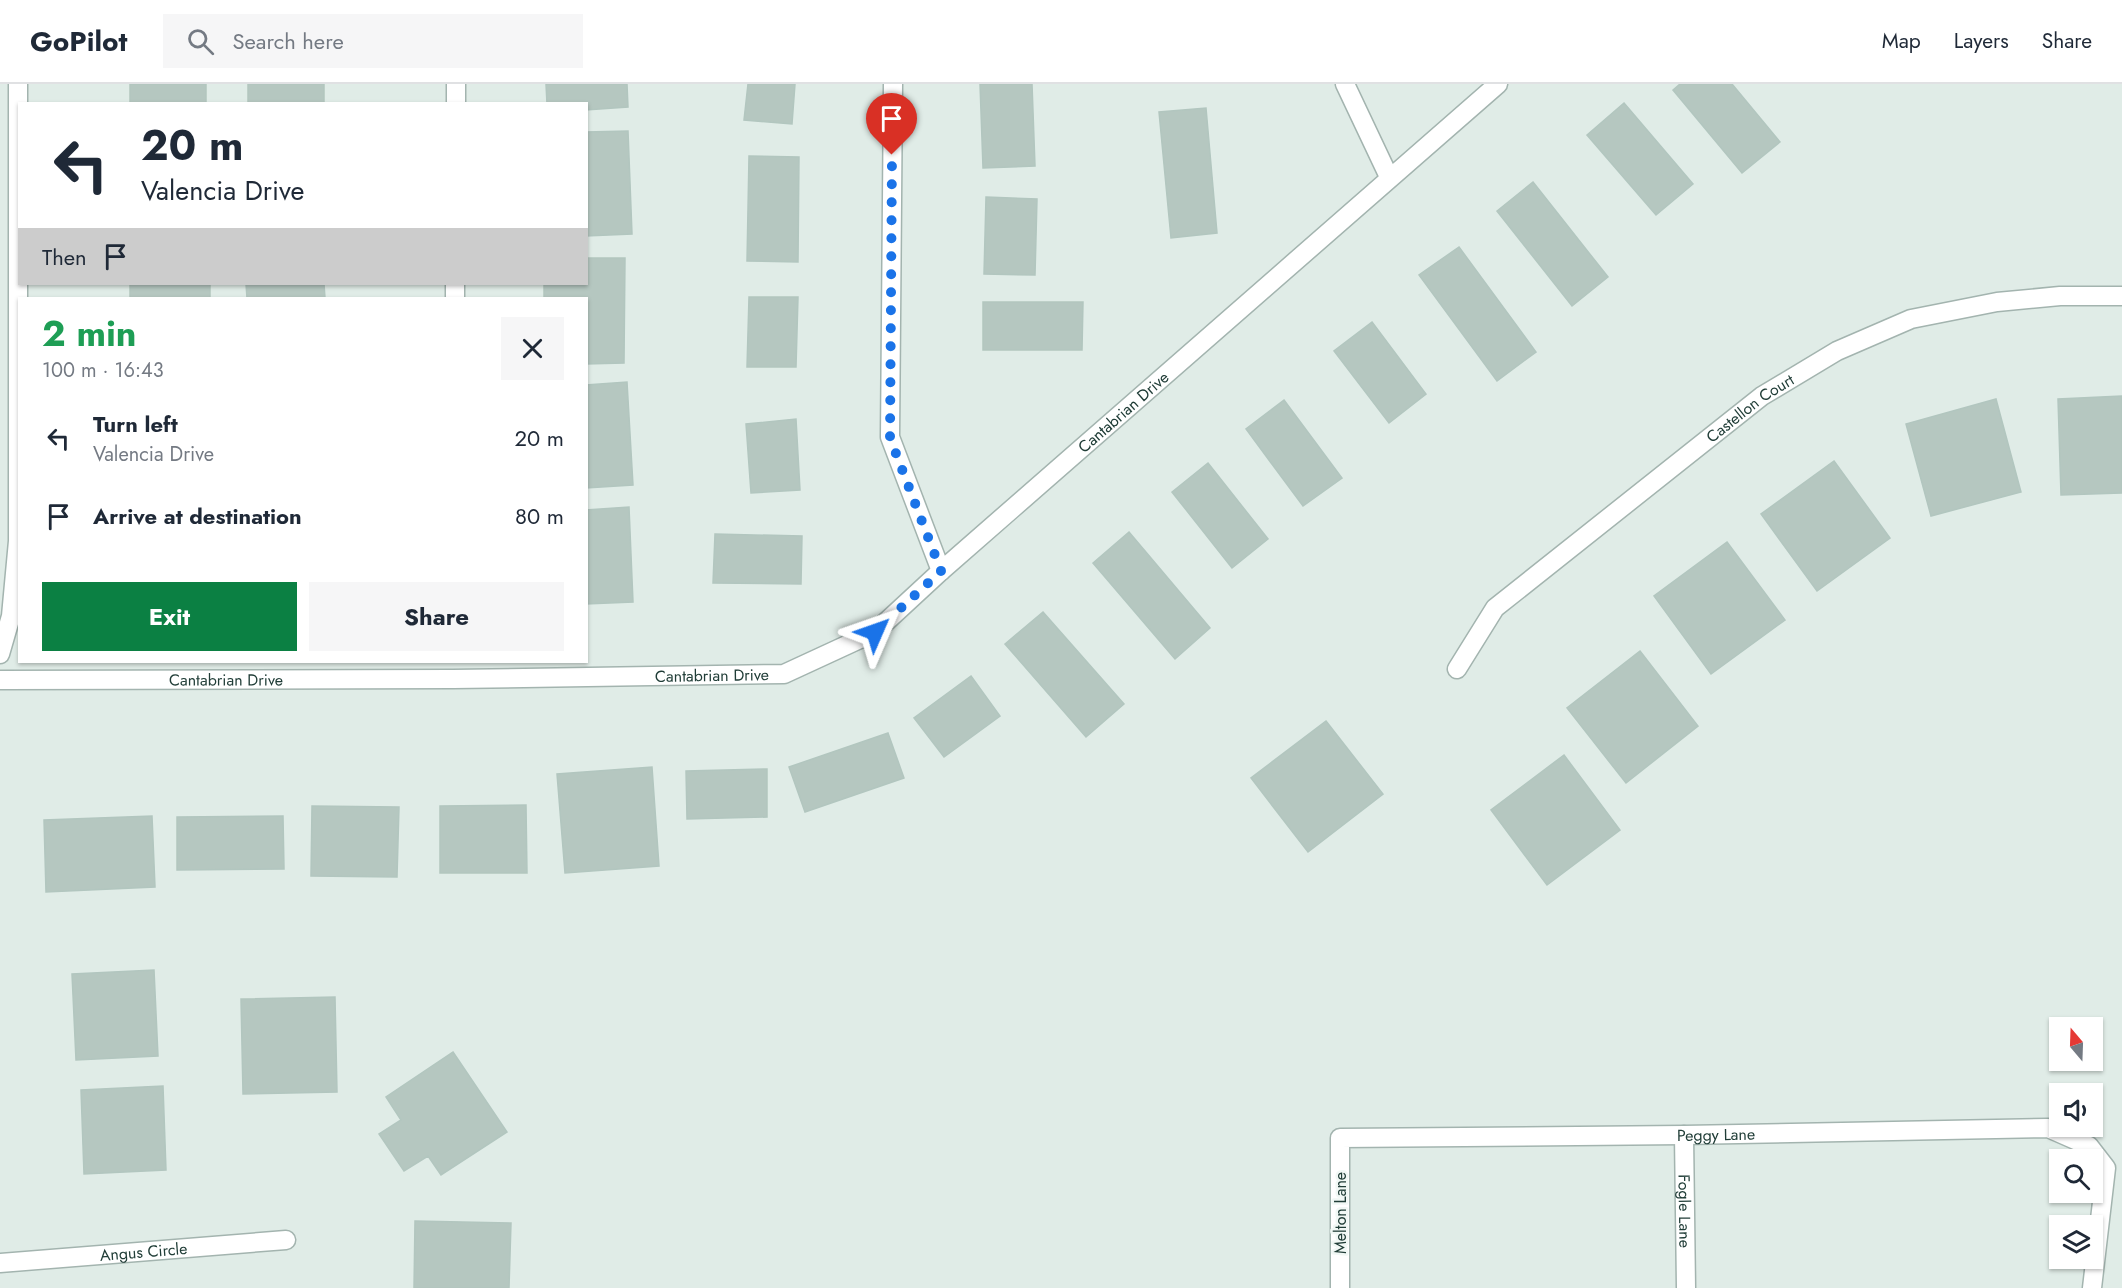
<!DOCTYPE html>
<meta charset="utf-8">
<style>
body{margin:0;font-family:Jost,sans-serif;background:#f6f6f7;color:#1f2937;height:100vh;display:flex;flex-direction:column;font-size:22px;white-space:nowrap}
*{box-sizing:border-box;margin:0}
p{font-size:20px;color:#747a83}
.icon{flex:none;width:33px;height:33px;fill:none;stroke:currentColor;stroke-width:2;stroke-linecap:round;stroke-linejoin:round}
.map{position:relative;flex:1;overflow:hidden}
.panel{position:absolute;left:18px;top:213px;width:570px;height:366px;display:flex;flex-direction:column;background:#fff;border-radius:0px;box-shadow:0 2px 4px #0004}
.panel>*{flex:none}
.guide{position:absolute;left:18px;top:18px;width:570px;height:183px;border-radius:0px;box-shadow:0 2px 4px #0004;background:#fff;color:#1f2937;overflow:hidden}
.needle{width:39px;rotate:341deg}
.buttons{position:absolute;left:2049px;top:933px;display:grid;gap:12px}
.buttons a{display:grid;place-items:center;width:54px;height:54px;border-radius:0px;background:#fff;box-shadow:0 2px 4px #0004;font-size:30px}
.pin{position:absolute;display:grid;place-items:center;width:51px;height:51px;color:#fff;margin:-62px -26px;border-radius:50% 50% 50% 0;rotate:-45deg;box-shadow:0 0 6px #0007}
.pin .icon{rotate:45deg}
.me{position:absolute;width:66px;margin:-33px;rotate:47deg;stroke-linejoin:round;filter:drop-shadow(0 0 4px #0008)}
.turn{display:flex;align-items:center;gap:21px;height:126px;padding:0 24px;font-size:27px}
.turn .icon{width:78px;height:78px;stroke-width:2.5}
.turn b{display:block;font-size:42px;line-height:51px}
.then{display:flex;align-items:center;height:57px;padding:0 24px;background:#0003;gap:12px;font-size:22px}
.round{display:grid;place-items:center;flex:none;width:63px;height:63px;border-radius:0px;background:#f6f6f7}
.head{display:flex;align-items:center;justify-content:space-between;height:102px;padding:0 24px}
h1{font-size:36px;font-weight:700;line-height:45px;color:#1e9e55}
.action{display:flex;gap:12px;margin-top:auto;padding:12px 24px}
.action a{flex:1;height:69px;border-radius:0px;background:#0b8043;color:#fff;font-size:24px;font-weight:700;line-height:69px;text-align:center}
.action a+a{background:#f6f6f7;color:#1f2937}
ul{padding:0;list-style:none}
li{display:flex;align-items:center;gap:18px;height:78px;padding:0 24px}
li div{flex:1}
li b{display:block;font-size:22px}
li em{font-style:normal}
header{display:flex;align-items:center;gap:36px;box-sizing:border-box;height:84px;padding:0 30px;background:#fff;border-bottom:2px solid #e0e1e3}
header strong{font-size:28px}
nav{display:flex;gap:33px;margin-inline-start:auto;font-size:21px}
.search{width:420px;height:54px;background:#f6f6f7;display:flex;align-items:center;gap:15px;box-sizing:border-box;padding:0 21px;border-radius:0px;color:#747a83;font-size:22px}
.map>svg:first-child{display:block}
</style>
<header>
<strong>GoPilot</strong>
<div class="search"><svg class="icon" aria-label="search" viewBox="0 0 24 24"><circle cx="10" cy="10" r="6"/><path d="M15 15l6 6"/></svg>Search here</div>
<nav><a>Map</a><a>Layers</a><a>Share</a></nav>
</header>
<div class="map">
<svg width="2122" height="1204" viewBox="0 0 2122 1204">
<rect width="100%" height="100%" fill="#e0ece7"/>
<path fill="#b5c7c0" stroke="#b2c6bf" stroke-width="1.5" d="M130,0h76v20h-76z
M248,0h76v20h-76z
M546,0h81l1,23 -42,3v-6h-39z
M748,0h47l-3,40 -48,-4z
M980,0h52l3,82 -52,2z
M1680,0h52l48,58 -38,31 -69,-83z
M1624,19l69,81 -37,31 -69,-80z
M1206,24l11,125 -46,5 -12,-126z
M628,47l4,103 -46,2v-104z
M749,72l50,1 -1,105 -51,-1z
M1533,98l75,95 -36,29 -75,-95z
M986,113l51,2 -2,76 -51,-1z
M1459,163l77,105 -39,29 -78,-106z
M586,174h39l-1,105 -38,1v-66h-42v-14h42z
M130,200h80v14h-80z
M246,200h78l1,14h-78z
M749,213h49l-2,70h-49z
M983,218h100l-1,48h-99z
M1372,238l54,72 -37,29 -55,-72z
M627,298l6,103 -47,3v-103z
M2122,312v97l-61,2 -3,-96z
M1996,315l25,93 -90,24 -25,-92z
M1284,316l58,78 -39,28 -57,-77z
M796,335l4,71 -49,3 -5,-69z
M1834,377l56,77 -73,53 -56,-77z
M1208,379l60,76 -36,29 -60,-76z
M629,423l4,95 -47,2v-94z
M1129,448l81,96 -35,31 -82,-96z
M715,450l87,2 -1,48 -88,-1z
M1727,458l58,78 -74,54 -57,-78z
M1043,528l81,92 -38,33 -81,-93z
M1640,567l58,75 -72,57 -59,-75z
M971,592l29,40 -56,41 -30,-39z
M1326,637l57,73 -75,58 -57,-74z
M888,649l16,45 -99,34 -16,-45z
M1564,671l56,75 -73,55 -56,-75z
M652,683l7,99 -94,7 -8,-99z
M767,685v48l-80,2 -1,-48z
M526,721l1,68h-87v-67z
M312,722l87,1 -2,70 -86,-1z
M152,732l3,71 -109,5 -2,-72z
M283,732l1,53 -107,1v-53z
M154,886l4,86 -82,4 -4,-86z
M335,913l2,95 -94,2 -2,-95z
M453,968l54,80 -66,43 -13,-19 -24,15 -25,-37 22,-14 -15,-23z
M163,1002l3,84 -82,4 -3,-84z
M415,1137l96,2 -2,65h-95z"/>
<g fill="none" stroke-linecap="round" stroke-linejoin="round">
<defs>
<g id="street">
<path d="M893,0l-3,353 51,134"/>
<path d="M1345,0l44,93"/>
<path d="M456,20v-20"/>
<path d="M455,214v-14"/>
<path d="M0,570l11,-38 7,-75v-457"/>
<path id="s1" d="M1457,585l38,-61 267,-212 75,-45 74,-32 86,-17 63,-6h62"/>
<path id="s2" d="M0,596l453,-1 331,-5 91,-42 66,-61 557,-487"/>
<path id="s3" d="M1684,1051l2,153"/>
<path id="s4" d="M0,1179l286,-23"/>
<path id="s5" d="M1340,1204v-150l344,-3 364,-7 41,18 17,22 -14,120"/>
</g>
</defs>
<use href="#street" stroke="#a3b4af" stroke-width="21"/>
<use href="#street" stroke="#fff" stroke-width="18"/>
</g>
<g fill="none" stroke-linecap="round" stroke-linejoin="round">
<path stroke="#1a73e8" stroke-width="10" stroke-dasharray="0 18" d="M875,548l66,-61 -51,-133 2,-283"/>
</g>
<g text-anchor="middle" stroke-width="5" stroke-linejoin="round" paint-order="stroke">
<g font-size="16" fill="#203d37" stroke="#f1f8f5">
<text dy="6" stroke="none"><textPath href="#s1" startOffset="396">Castellon Court</textPath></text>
<text dy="6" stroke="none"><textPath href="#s2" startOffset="1216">Cantabrian Drive</textPath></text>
<text dy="6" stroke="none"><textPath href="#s2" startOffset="712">Cantabrian Drive</textPath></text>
<text dy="6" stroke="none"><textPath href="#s2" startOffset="226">Cantabrian Drive</textPath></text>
<text dy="6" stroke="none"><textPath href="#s5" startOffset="526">Peggy Lane</textPath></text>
<text dy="6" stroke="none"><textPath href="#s3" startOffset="76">Fogle Lane</textPath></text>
<text transform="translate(1340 1129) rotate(-90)" y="6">Melton Lane</text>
<text dy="6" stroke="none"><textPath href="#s4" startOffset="144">Angus Circle</textPath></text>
</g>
</g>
</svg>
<div class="buttons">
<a><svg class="needle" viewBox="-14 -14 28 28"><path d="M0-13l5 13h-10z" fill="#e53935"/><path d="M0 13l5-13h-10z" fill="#747a83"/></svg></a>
<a><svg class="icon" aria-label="sound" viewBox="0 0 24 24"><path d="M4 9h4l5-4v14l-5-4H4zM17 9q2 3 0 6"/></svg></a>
<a><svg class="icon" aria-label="search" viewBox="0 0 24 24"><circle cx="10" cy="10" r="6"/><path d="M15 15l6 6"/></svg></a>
<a><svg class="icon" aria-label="layers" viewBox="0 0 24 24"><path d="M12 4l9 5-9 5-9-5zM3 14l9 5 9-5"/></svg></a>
</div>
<div class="pin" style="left:892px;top:71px;background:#d93025"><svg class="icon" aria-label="arrive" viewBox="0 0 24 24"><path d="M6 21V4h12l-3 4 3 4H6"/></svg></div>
<svg class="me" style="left:875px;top:548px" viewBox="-20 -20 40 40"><path d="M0-17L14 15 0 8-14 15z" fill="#1a73e8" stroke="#fff" stroke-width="4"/></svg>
<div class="guide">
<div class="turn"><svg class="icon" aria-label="left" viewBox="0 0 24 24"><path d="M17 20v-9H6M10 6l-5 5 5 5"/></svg><div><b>20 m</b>Valencia Drive</div></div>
<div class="then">Then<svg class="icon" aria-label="arrive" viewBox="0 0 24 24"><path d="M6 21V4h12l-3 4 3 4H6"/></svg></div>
</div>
<section class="panel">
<div class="head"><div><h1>2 min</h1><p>100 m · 16:43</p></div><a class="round"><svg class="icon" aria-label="close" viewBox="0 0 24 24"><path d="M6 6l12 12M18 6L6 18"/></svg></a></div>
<ul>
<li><svg class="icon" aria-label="left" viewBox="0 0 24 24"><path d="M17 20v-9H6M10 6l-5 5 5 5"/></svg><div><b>Turn left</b><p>Valencia Drive</p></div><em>20 m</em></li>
<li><svg class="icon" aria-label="arrive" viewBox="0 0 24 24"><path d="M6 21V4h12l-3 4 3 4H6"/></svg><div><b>Arrive at destination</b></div><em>80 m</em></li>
</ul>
<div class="action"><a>Exit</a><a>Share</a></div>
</section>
</div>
